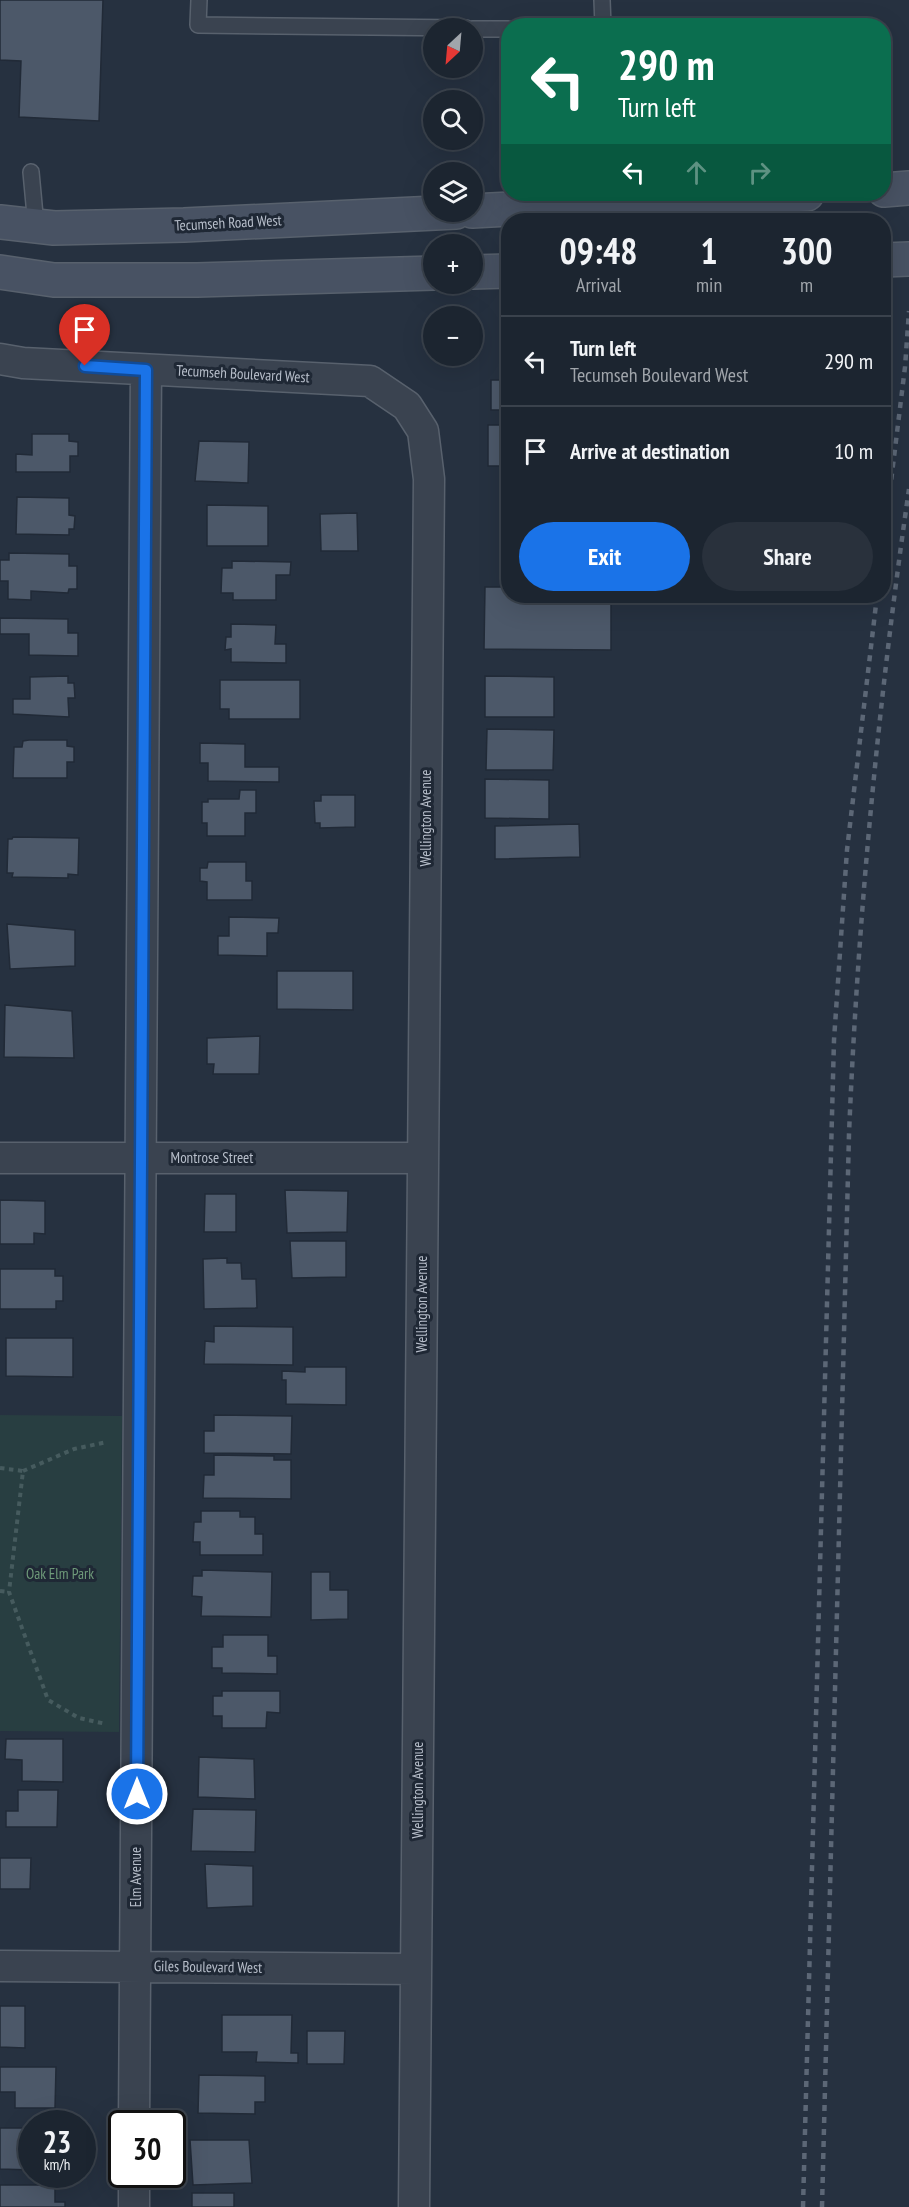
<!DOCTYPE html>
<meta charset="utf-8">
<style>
body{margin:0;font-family:"PT Sans Narrow",sans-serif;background:#29313c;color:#f1f3f6;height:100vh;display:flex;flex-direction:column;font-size:22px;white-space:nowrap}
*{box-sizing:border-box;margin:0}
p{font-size:20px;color:#a0a5ab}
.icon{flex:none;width:33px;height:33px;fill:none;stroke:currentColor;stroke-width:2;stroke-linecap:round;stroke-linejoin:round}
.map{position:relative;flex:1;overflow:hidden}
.side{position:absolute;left:501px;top:213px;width:390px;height:390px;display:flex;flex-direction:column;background:#1c2530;border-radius:24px;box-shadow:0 6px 24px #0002,0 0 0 2px #3a424c}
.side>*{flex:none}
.hud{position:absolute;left:501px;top:18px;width:390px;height:183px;border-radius:24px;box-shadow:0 6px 24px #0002,0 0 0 2px #3a424c;background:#0b6e4f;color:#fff;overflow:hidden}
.needle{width:39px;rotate:206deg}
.controls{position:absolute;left:423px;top:18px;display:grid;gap:12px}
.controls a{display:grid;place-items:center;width:60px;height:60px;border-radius:50%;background:#1c2530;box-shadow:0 6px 24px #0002,0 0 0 2px #3a424c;font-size:30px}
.speed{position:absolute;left:18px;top:2110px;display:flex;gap:12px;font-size:30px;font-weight:700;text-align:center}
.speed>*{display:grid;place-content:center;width:78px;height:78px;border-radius:50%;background:#1c2530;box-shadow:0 6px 24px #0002,0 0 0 2px #3a424c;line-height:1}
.speed small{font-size:15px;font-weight:400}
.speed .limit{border:3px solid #111;border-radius:9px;background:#fff;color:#111}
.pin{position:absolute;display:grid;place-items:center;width:51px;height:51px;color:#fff;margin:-62px -26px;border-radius:50% 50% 50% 0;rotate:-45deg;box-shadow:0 0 6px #0007}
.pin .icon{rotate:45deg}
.me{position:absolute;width:66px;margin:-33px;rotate:0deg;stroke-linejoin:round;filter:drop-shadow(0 0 4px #0008)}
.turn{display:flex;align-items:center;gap:21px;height:126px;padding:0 18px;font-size:27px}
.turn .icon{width:78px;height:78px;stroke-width:2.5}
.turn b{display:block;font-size:42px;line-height:51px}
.lanes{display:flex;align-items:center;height:57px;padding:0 18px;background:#0003;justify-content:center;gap:30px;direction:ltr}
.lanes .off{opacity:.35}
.eta{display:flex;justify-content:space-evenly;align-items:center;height:102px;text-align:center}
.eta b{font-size:36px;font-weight:600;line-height:42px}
.cta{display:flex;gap:12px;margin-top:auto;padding:12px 18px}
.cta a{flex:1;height:69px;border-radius:36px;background:#1a73e8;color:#fff;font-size:24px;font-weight:600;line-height:69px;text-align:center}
.cta a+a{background:#29313c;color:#f1f3f6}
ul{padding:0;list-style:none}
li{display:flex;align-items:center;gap:18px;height:90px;padding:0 18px;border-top:2px solid #3a424c}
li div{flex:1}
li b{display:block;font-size:22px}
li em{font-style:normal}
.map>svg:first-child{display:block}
</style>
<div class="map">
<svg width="909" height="2207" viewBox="0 0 909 2207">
<rect width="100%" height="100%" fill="#263140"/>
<path fill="#283e41" d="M0,1415l122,1 -3,316 -119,-1z"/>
<path fill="#4c5869" stroke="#212a37" stroke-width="1.5" d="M0,0h103l-4,121 -80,-4 2,-56 -21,-1z
M491,380h17v30h-17z
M488,425h20v41h-20z
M32,434h37v7l9,1v14h-8v16h-54v-18l16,1z
M199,441l50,1 -1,41 -53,-2z
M17,497l52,1v17l6,1 -1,13h-5v6l-53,-1z
M207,505l61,1v40h-61z
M357,513l1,38h-37l-1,-37z
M9,553l60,1v12h8v23h-8l-1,4 -37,-2v9l-23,-1v-18h-8v-21h9z
M232,561l59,1 -1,13h-14v25h-43v-7h-12l1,-25h10z
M485,587h23v9h103v54l-127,-1z
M0,618l68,1v14h10v23l-49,-1v-21h-29z
M231,624l45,1 -1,19h11v19l-55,-1v-13l-6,1 1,-13h5z
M68,676v7h6l1,15h-7l1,19 -56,-3v-15h17v-22z
M485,676l69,1v40h-69z
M220,680h80v39h-71v-10h-9z
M487,729l67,1 -1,40h-67z
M29,740h38v6l7,1v15h-7v16h-54l1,-31h8l1,-6z
M200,743l45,1v23h34v15l-71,-1v-18h-8z
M485,779l64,1v39l-64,-1z
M240,790h16v23h-11v23h-38v-13h-5v-21h6v-3h31z
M321,795h34v32l-35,1v-5h-5l-1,-22h7z
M579,824l1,33 -85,2v-33z
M13,837l66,1 -1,37 -10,-1v4l-56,-1 1,-4h-6l1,-34h4z
M208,862h38v19h6v19h-45v-18l-7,-1v-13h7z
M229,917l50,1 -1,15h-11v23l-49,-1v-19h11z
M7,924l68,6v36l-65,3z
M277,971h76v39l-76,-1z
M5,1005l67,6 2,47 -70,-1z
M260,1036l-1,38h-46l1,-10h-7v-26z
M285,1190l63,1 -1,41 -60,1z
M205,1194h31v38h-32z
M0,1200l45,1v33l-11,-1v11h-34z
M290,1241h56v36l-54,1z
M227,1258v5h14l1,16h14l1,29 -53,1 -1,-50z
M0,1269h55v7h8v25h-7v8h-56z
M214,1326l79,1v38l-89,-1 1,-23 9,1z
M6,1338h67v39l-67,-1z
M305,1367h41v38l-60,-1v-24h-4v-9l23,1z
M214,1415l78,1 -1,38 -87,-1v-22h10z
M214,1455l60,1v4h17v39l-88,-1 1,-23h10z
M201,1511h39v6h15v17h8v21h-63v-13h-7l1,-20h7z
M202,1570l70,2 -1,45 -70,-1 1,-19 -10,-1 1,-20h9z
M311,1572h19v18h18v29l-37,1z
M223,1635h45v21h9v18l-55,-1v-5h-10v-21h11z
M222,1691h58v22l-13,-1 -1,16h-44v-12h-9v-20h9z
M6,1739h57v43l-41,-1v-21l-17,-1z
M199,1757l55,2 1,40 -57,-2z
M18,1790h40l-1,37h-51v-16h12z
M193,1809l63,1 -1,42 -64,-1z
M0,1858h31l-1,31h-30z
M205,1864l48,2v40l-46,2z
M0,2006h25v42l-25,-1z
M222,2015h70l-1,38h7v10l-42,-1 1,-10h-35z
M307,2031h38l-1,33h-37z
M0,2067h56l-1,41h-40v-16h-15z
M199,2075l66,1v26h-10v12l-57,-1z
M0,2128h32v42l-32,-1z
M190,2140h59l3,43 -59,2z
M0,2185h55v17h10v5h-65z
M192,2193h42v14h-42z"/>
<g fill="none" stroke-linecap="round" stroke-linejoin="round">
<defs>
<path id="service" d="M199,0l-1,25 268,3
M602,0l1,26
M472,29h36
M31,172l5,54"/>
<path id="minor" d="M0,359l23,4 347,18 37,25 16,25 6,48 -15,1728
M0,1158h423
M0,1966l416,3
M134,2124l12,-1754
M134,2207v-32"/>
<path id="secondary" d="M884,190l25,-2
M472,211l335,-17
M0,222l54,6 130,-3 272,-13
M884,260l25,-1
M0,272l54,8h143l237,-7
M472,272l36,-1"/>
</defs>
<use href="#service" stroke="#58616d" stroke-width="18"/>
<use href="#minor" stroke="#58616d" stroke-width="33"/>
<use href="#secondary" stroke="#58616d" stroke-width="36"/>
<path stroke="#465b5e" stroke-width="4" stroke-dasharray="4.5 4.5" stroke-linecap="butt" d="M0,1468l23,3 -14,121 39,108 31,18 27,6
M23,1471l51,-22 33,-7
M0,1591l9,1"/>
<use href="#service" stroke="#3a4350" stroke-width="15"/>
<use href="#minor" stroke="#3a4350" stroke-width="30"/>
<use href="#secondary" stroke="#485263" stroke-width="33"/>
<path stroke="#5c6776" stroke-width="4.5" stroke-dasharray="6 6" stroke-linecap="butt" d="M884,539l21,-172 4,-56
M803,2207l31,-1167 13,-190 30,-254
M822,2207l27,-1073c9,-216 29,-431 60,-645"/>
</g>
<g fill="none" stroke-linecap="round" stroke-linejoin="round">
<defs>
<path id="route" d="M85,366l61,4 -9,1424"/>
</defs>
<use href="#route" stroke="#114b97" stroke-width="15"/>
<use href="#route" stroke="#1a73e8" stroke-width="10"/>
</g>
<g text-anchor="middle" stroke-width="6" stroke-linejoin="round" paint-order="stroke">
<g font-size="15" fill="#b7beca" stroke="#1f2835">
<text transform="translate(228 223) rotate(-3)" y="5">Tecumseh Road West</text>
<text transform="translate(243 374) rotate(3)" y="5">Tecumseh Boulevard West</text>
<text transform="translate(426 818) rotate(-90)" y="5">Wellington Avenue</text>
<text x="212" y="1163">Montrose Street</text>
<text transform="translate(422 1304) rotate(-90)" y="5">Wellington Avenue</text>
<text transform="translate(418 1790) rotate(-90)" y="5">Wellington Avenue</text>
<text transform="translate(136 1877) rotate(-90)" y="5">Elm Avenue</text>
<text transform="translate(208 1967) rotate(1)" y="5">Giles Boulevard West</text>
</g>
<g font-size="15" fill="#6e9a79" stroke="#1f2835">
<text x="60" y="1579">Oak Elm Park</text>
</g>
</g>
</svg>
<div class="controls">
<a><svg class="needle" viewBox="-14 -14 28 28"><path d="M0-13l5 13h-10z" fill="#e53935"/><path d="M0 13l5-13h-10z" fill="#a0a5ab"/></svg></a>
<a><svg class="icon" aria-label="search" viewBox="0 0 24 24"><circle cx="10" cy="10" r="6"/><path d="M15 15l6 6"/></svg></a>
<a><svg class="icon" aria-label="layers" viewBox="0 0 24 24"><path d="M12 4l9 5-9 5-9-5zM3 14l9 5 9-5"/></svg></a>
<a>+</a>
<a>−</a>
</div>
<div class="speed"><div>23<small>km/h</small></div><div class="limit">30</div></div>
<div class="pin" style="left:85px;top:366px;background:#d93025"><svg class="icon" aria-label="arrive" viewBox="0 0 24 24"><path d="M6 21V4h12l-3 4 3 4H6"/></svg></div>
<svg class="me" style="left:137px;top:1794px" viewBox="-20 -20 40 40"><circle r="17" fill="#1a73e8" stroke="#fff" stroke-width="3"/><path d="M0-11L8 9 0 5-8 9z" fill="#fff"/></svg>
<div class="hud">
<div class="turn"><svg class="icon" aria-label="left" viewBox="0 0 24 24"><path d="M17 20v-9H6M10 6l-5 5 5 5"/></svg><div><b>290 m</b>Turn left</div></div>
<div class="lanes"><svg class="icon" aria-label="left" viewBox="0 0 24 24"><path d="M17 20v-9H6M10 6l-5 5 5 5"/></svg><svg class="icon off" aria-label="ahead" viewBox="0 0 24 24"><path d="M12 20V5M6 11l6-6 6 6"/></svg><svg class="icon off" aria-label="right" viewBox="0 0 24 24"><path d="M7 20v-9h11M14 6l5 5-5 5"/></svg></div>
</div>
<section class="side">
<div class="eta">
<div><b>09:48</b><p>Arrival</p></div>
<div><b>1</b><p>min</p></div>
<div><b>300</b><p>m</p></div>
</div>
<ul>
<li><svg class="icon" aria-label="left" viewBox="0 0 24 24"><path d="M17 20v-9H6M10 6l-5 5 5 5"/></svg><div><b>Turn left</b><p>Tecumseh Boulevard West</p></div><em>290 m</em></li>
<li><svg class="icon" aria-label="arrive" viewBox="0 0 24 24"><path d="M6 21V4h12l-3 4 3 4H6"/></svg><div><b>Arrive at destination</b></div><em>10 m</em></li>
</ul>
<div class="cta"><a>Exit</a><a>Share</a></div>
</section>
</div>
